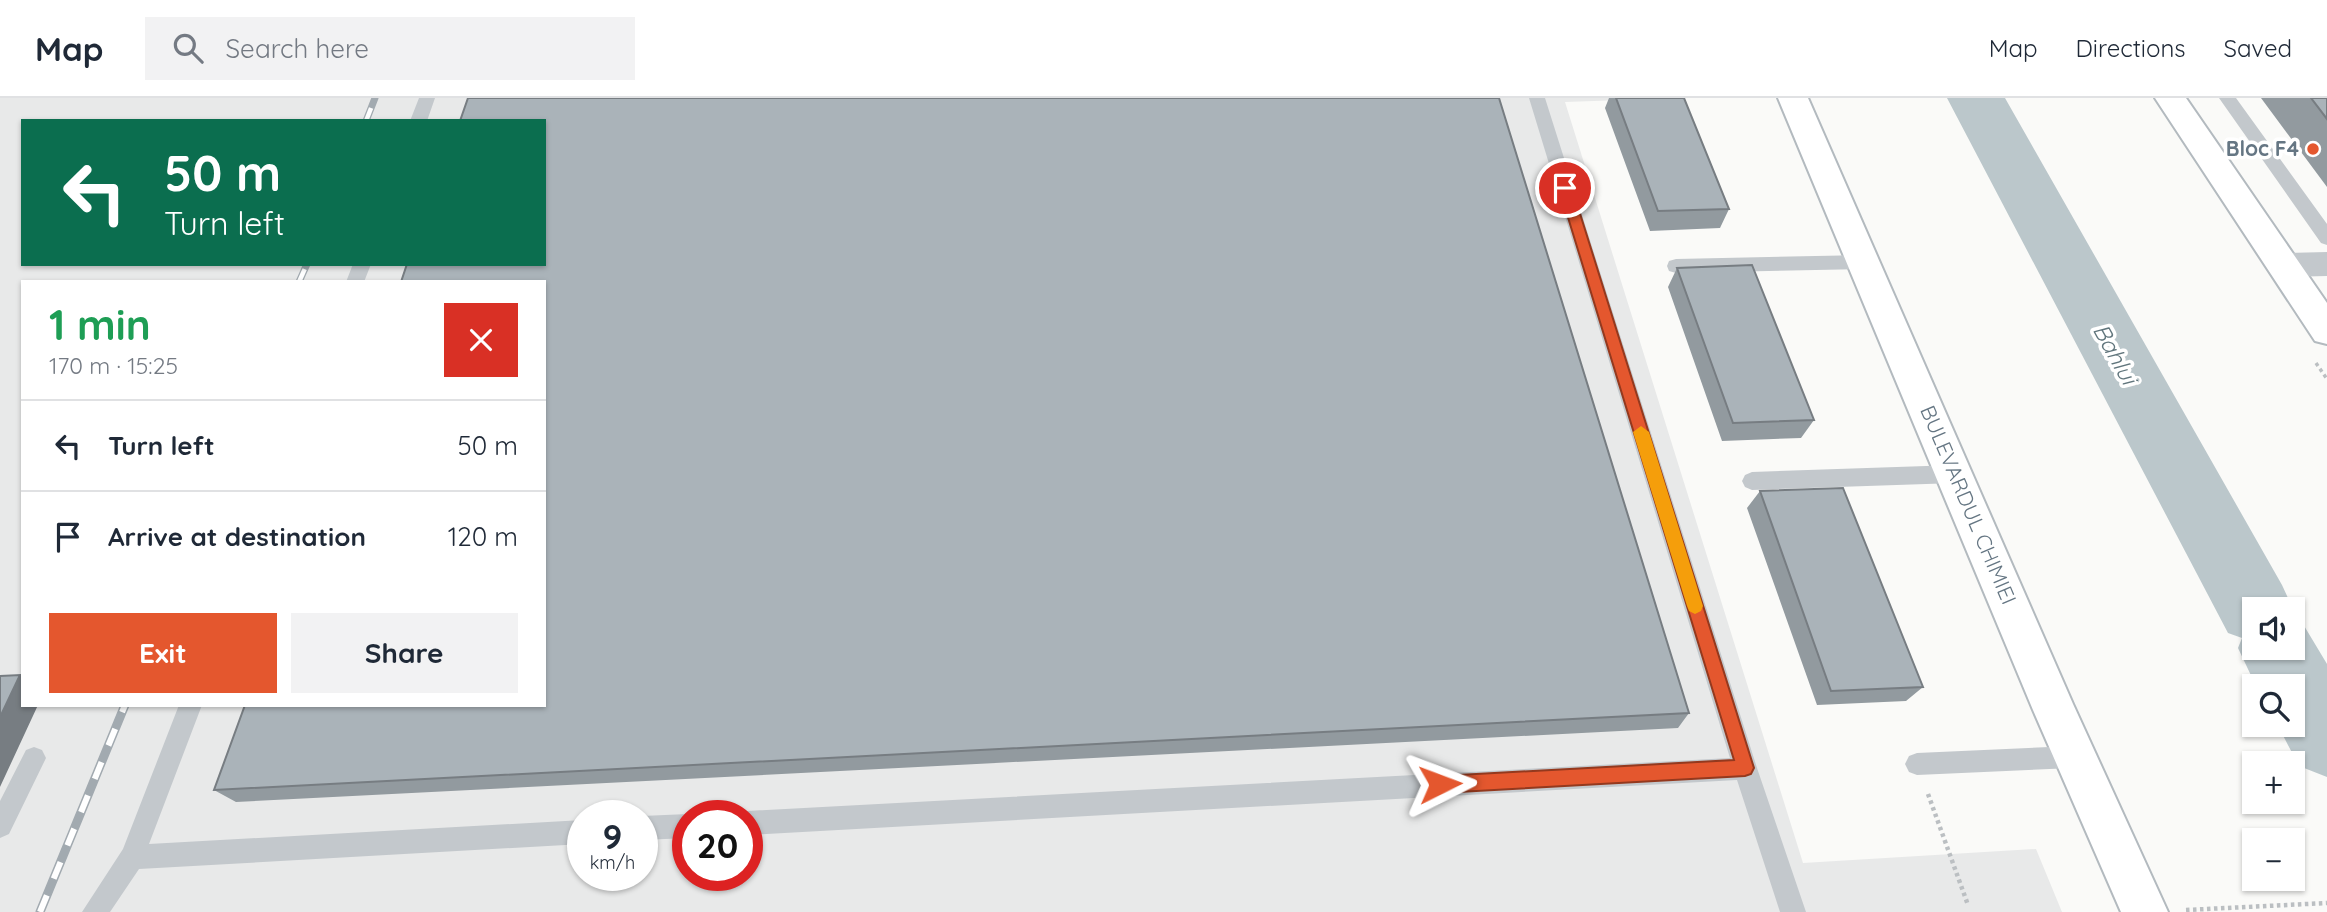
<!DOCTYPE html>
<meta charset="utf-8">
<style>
body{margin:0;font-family:Quicksand,sans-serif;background:#f2f2f3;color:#1f2937;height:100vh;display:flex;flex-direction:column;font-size:26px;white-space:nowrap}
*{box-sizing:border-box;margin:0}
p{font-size:23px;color:#747a83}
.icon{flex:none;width:38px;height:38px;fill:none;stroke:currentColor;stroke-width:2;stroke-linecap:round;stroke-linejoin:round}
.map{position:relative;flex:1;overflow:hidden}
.panel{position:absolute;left:21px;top:182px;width:525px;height:427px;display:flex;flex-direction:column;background:#fff;border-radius:0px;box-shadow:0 2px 5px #0004}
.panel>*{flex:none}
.hud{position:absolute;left:21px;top:21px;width:525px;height:147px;border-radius:0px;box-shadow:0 2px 5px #0004;background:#0b6e4f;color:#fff;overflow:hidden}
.fabs{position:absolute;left:2242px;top:499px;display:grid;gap:14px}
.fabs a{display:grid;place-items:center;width:63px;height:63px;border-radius:0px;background:#fff;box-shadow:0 2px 5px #0004;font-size:35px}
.speed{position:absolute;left:567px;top:702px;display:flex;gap:14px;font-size:35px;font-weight:700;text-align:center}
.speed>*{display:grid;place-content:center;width:91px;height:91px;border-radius:50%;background:#fff;box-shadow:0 2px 5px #0004;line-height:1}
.speed small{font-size:18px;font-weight:400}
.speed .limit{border:10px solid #d22;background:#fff;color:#111}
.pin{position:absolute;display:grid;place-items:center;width:60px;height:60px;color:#fff;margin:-30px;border:4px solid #fff;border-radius:50%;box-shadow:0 2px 7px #0007}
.me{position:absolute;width:77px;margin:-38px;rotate:87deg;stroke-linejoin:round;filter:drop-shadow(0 0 5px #0008)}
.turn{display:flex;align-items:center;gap:24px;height:147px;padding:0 28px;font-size:32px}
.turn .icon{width:91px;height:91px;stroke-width:2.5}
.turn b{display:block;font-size:49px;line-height:60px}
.round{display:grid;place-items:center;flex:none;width:74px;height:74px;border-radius:0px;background:#f2f2f3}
.summary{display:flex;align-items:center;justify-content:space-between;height:119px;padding:0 28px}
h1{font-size:42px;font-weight:800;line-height:52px;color:#1e9e55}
.primary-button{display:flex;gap:14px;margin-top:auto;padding:14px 28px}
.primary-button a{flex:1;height:80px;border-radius:0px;background:#e4572e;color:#fff;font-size:28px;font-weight:800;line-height:80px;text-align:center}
.primary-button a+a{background:#f2f2f3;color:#1f2937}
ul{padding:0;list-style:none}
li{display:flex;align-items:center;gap:21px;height:91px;padding:0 28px;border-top:2px solid #e0e1e3}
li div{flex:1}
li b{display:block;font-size:26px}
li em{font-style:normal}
header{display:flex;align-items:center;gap:42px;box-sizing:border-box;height:98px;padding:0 35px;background:#fff;border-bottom:2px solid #e0e1e3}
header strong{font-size:33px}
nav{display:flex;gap:38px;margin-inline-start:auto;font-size:24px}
.search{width:490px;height:63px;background:#f2f2f3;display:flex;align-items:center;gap:18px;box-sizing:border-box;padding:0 24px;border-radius:0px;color:#747a83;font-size:26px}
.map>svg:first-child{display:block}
</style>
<header>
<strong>Map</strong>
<div class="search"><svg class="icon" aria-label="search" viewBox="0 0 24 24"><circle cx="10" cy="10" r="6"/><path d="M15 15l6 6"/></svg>Search here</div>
<nav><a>Map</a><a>Directions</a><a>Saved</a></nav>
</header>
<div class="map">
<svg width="2327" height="814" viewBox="0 0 2327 814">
<rect width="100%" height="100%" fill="#fafaf8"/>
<path fill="#e8e9e9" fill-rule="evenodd" d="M0,0h1680l-115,4 238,761 233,-14 26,63h-2062zM23,23h521v143h-521zM23,184h521v423h-521zM583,718h59v59h-59zM688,718h59v59h-59z"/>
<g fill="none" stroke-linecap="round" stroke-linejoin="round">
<path fill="#bbc7cb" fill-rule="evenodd" d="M1947,0h58l277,487 11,24h-39v39h38v-28l11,4 24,40v113l-28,-11 -22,-42h15v-38h-36l-18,-38 4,-10 -14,-5z"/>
<defs>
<path id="secondary" d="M1778,0h30l265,606 95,208h-47l-88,-202z
M2155,0h31l141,205v41l-12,-3z"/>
</defs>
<use href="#secondary" stroke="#b3babf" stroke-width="4"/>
<path stroke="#bbbfc2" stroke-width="3.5" stroke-dasharray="3.5 3.5" stroke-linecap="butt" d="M2316,265l11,16"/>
<path stroke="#bbbfc2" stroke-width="4.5" stroke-dasharray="3.5 3.5" stroke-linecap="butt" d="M1928,696l40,111
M2186,812l141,-7"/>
<path fill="#c3c8cc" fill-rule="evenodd" d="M419,0h16l-8,23h-17z
M1529,0h16l212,670 49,144h-26l-43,-132 -990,55v-19h-9l9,-5 983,-53z
M2219,0h17l91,126v21l-6,-2z
M1866,157l7,2 2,5 -2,5 -7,2 -190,4 -7,-2 -2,-5 2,-5 7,-2z
M353,166h18l-7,18h-18z
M1956,367l7,3 3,6 -3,6 -7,3 -204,7 -7,-3 -3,-6 3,-6 7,-3z
M179,607h23l-53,139 434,-24v24l-444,25 -29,43h-28l41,-63z
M2073,648l8,3 4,8 -4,8 -8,3 -156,7 -8,-3 -4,-8 4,-8 8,-3z
M34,649l8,3 4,8 -37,76 -9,4v-37l26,-51z
M688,716l3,2h-3v22l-46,2v-24z"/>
<path fill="#c3c8cc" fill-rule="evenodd" d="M2327,154v24l-44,1 -12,-3 -5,-9 5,-9 12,-3z"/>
<use href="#secondary" fill="#fff" fill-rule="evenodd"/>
<defs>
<path id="rail-far1" d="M366,23l9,-23
M299,184l8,-18"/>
<path id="rail" d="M40,814l85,-207"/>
</defs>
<use href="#rail-far1" stroke="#a2aab0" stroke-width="7"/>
<use href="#rail" stroke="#a2aab0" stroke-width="9"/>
<use href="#rail-far1" stroke="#fff" stroke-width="4.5" stroke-dasharray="14" stroke-linecap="butt"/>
<use href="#rail" stroke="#fff" stroke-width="6" stroke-dasharray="18" stroke-linecap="butt"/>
</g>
<path fill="#929a9f" d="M1609,0h75l45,111 -9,19 -70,3 -45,-123z
M2261,0h66v89z
M1677,170l137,152 -13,18 -79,3 -54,-154z
M1760,393l163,196 -17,14 -89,4 -70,-197z
M1689,615l-11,15 -1442,74 -22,-12z"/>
<path fill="#777d82" d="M20,577l3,1v29h15l-38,82v-70z"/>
<path fill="#aab3b9" stroke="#777d82" stroke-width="2" d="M468,0h1031l190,615 -1475,77 31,-85h299v-423h-143l6,-18h137v-143h-84z
M1616,0h68l45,111 -71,2z
M2311,0h16v21z
M1752,167l62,155 -81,3 -56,-155z
M1843,390l80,199 -92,4 -71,-200z
M20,577l-20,42v-41z"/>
<path fill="#e4572e" stroke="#94391e" stroke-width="2" d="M1565,85l7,5 182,580 -3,6 -6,2 -305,17 -6,-3 -3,-6 3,-6 6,-2 294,-16 -175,-572z"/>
<path fill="#f59e0b" d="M1641,328l8,6 54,174 -2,5 -6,3 -6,-3 -2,-5 -54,-174z"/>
<circle fill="#e4572e" stroke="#fff" stroke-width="2.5" cx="2313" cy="51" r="7"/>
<g text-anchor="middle" stroke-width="7" stroke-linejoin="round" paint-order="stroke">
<g font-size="21" font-weight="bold" fill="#657683" stroke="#fff" text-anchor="end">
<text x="2299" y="58">Bloc F4</text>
</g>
<g font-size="21" fill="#657683" stroke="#fff">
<text transform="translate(1968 407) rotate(67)" y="7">BULEVARDUL CHIMIEI</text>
</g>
<g font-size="23" font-style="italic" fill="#60757c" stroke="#fff">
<text transform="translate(2115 256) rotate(61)" y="8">Bahlui</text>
</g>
</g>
</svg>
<div class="fabs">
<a><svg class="icon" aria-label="sound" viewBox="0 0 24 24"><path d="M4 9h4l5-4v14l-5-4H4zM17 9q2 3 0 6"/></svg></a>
<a><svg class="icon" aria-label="search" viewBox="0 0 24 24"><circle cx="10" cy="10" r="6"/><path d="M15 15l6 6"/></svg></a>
<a>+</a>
<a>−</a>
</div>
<div class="speed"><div>9<small>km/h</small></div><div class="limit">20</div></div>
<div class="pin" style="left:1565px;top:90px;background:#d93025"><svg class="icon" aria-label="arrive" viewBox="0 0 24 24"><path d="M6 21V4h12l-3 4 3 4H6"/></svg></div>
<svg class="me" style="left:1440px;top:686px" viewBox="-20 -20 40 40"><path d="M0-17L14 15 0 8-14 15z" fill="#e4572e" stroke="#fff" stroke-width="4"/></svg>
<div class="hud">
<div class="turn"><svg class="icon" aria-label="left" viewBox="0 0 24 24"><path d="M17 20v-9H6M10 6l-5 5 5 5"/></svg><div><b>50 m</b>Turn left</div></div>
</div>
<section class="panel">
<div class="summary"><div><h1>1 min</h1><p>170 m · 15:25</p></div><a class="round" style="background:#d93025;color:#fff"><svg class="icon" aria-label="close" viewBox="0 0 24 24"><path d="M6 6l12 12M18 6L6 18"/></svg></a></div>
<ul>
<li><svg class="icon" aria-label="left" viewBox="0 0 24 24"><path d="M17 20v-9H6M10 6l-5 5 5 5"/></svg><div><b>Turn left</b></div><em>50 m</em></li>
<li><svg class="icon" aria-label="arrive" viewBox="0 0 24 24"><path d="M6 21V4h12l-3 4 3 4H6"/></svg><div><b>Arrive at destination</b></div><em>120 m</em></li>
</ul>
<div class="primary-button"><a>Exit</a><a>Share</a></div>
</section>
</div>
